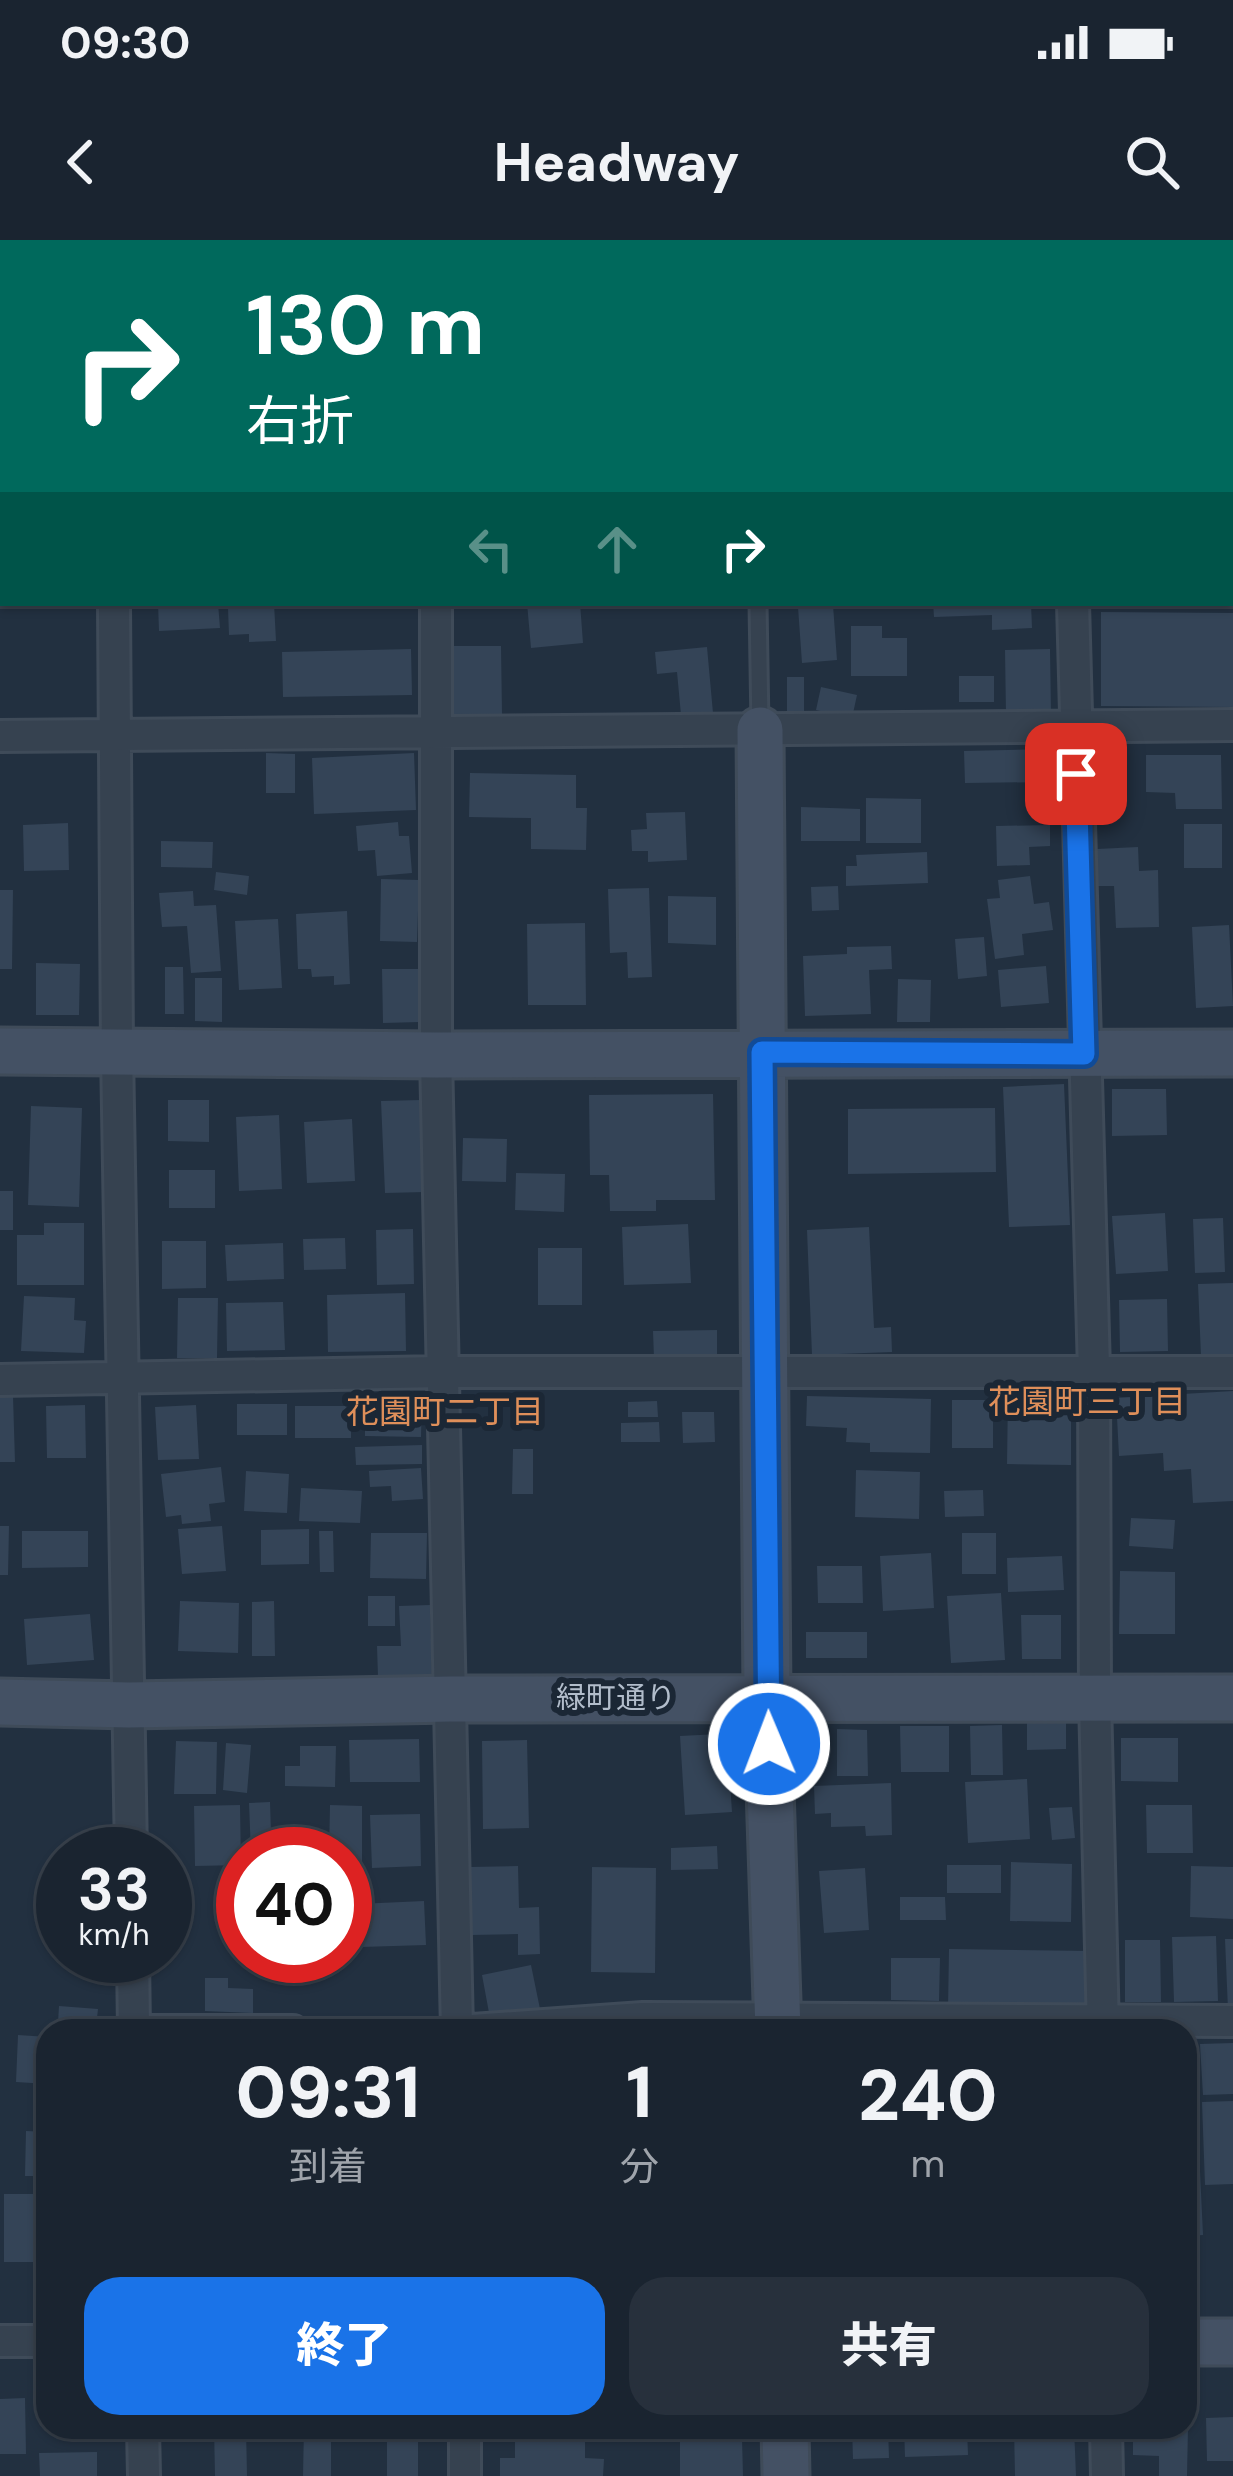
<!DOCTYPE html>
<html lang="ja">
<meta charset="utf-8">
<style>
body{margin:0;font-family:"DM Sans","Noto Sans JP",sans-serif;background:#27303c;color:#f1f3f6;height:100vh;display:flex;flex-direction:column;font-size:45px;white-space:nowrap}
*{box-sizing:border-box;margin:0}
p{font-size:39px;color:#9fa4ab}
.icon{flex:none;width:66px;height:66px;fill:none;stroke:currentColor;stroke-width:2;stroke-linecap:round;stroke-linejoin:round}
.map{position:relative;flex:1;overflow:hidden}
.details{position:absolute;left:36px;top:1779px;width:1161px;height:420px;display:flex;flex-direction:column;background:#1a2430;border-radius:36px;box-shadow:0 3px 9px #0004,0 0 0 3px #38414c}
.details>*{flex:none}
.hud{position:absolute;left:0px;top:0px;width:1233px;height:366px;box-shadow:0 3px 9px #0004,0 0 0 3px #38414c;background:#00695c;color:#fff;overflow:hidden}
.speed{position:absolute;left:36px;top:1587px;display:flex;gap:24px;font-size:60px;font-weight:700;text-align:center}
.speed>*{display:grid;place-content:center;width:156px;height:156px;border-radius:50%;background:#1a2430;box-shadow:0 3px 9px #0004,0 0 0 3px #38414c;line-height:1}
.speed small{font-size:30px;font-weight:400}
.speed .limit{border:18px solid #d22;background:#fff;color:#111}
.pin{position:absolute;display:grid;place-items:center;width:102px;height:102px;color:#fff;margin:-51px;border-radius:24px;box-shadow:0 6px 18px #0006}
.me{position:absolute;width:132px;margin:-66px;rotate:359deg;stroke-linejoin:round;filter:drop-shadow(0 0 9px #0008)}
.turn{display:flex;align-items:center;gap:42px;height:252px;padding:0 48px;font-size:54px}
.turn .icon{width:156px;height:156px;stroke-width:2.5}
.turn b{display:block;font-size:84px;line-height:102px}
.lanes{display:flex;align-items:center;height:114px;padding:0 48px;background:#0003;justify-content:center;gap:60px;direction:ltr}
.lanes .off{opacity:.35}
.eta{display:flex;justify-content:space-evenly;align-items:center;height:204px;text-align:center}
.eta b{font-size:72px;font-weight:800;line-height:84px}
.primary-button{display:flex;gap:24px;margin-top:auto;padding:24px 48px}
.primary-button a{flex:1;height:138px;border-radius:36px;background:#1a73e8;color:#fff;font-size:48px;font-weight:800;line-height:138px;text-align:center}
.primary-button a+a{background:#27303c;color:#f1f3f6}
.status{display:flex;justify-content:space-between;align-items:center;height:84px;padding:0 60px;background:#1a2430;direction:ltr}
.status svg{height:33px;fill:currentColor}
header{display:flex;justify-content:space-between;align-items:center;height:156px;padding:0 48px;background:#1a2430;font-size:54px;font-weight:800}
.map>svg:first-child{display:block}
</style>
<div class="status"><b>09:30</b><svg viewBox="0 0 49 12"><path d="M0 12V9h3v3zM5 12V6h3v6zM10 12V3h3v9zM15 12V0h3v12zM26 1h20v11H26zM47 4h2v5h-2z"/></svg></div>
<header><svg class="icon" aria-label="back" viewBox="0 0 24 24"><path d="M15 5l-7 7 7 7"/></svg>Headway<svg class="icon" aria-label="search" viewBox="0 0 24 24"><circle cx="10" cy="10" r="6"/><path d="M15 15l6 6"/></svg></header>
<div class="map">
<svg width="1233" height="2236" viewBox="0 0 1233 2236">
<rect width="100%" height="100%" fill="#223040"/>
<path fill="#344457" d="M158,363h60l2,25 -61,3z
M247,363h27l2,38 -27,1v-8l-20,1 -1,-27 20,-1z
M527,363h53l3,40 -52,5z
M933,363h98l1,25 -40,2v-15l-58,2z
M833,365l4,55 -35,3 -4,-56z
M1101,372l132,1v94l-132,-1z
M851,386h31v12h25v38h-56z
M452,406h49l1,68h-50z
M707,407l6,66 -32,2 -4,-43 -20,2 -2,-22z
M411,409l1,46 -129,2 -1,-45z
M1050,409l1,65 -45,1 -1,-65z
M959,436h35v26h-35z
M787,437h17v38l-17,-1z
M821,447l36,8 -5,23 -36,-8z
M1047,509l1,33 -83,1 -1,-32z
M266,513l29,1v39h-29z
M414,513l2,57 -102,4 -2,-56z
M1146,515h75l1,54h-46l-1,-16 -29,-1z
M470,533l106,2v33h11l-1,42 -55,-1v-31l-62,-1z
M866,558l55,1v44h-55z
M801,567l59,2v32h-59z
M685,572l2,48 -39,2v-11h-16l-1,-21 16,-1 -1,-16z
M398,582l1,14h10l3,37 -35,3 -2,-26 -17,1 -2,-25z
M68,583l1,47 -45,1 -1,-46z
M1184,584h38v44h-38z
M1050,585v21l-21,1 1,18 -33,1 -1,-40z
M161,601l52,1 -1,26 -51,-1z
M1138,607l1,24 19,-1 1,57 -43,1 -2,-42h-16l-1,-37z
M927,612l1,31 -82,3v-20h11l-1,-11z
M216,632l33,4 -2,19 -33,-5z
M1030,636l4,28 15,-2 4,28 -31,4 2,21 -29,4 -8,-60 13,-1 -2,-18z
M381,639l38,1 -2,62 -37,-1z
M838,646l1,24 -27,1 -1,-24z
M649,648l3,89 -24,1 -1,-26 -17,1 -2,-64z
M0,650h13l-1,79h-12z
M193,651l1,15 22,-1 5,66 -30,2 -4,-47 -25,1 -3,-34z
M668,656l48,1v48l-48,-2z
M347,671l3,73 -16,1v-9l-22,1 -1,-8h-13l-2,-55z
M278,679l4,69 -43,2 -4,-69z
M585,683l1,82h-58l-1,-81z
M1229,685l4,81 -37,2 -4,-81z
M984,697l3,39 -29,3 -3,-40z
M891,706l1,23 -23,1 2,44 -66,2 -2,-60 44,-2v-7z
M36,723l44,1 -1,51h-43z
M1046,726l3,37 -48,4 -3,-37z
M165,727h18l1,47h-19z
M382,729h37l1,53 -37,1z
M195,738h27v44l-27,-1z
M898,739l33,1 -1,42h-33z
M1064,844l6,141 -61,2 -6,-140z
M1112,849h54l1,46 -55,1z
M713,854l2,106h-59v11h-46l-1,-36h-19l-1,-80z
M168,860h41v42l-41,-1z
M421,860l4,92 -40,1 -4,-92z
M31,866l51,2 -3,99 -51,-2z
M995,868l1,64 -148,2v-65z
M279,875l3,74 -43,2 -3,-74z
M352,879l3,62 -48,2 -3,-61z
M463,898l44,1 -1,43 -44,-1z
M169,930h46v38h-46z
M516,933l49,1 -1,38 -49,-2z
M0,951h13v39h-13z
M1165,973l3,58 -52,3 -4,-58z
M1223,978l2,54 -30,1 -2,-54z
M44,983h40v62h-67v-50h27z
M688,984l3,59 -67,2 -2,-58z
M869,987l5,101 17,-1 1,25 -80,3 -5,-125z
M413,989l1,55 -37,1 -1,-55z
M345,998l1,31 -42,1 -1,-31z
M162,1001h44v47l-44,1z
M283,1003l1,36 -57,2 -2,-36z
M538,1008h44v57h-44z
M1233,1043v71l-32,2 -3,-72z
M405,1053l1,58 -78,1 -1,-57z
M24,1056l51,2 -1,22 12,1 -2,32 -63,-2z
M178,1058h40l-1,60h-40z
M1167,1059l1,52 -48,1 -1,-52z
M283,1062l2,48 -58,1 -1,-48z
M717,1090v27l-63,1 -1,-27z
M1233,1151v110l-40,2 -2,-34 -27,2 -1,-18 -44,3 -3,-58z
M1008,1155l63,1v69l-64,-1z
M0,1156h13l2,66h-15z
M365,1156h57l-1,41 -56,-1z
M807,1156l124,3 -1,54 -60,-1v-9l-24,-1 1,-14 -41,-2z
M952,1160h41v48h-41z
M657,1161l1,16h-30v-15z
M237,1164h50v31h-50z
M85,1165l1,53h-39l-1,-52z
M196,1165l3,54 -41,1 -3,-53z
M295,1166h56v32h-56z
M682,1172h32l1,30 -32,1z
M659,1182l1,20h-39v-19z
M422,1205v19l-66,1 -1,-18z
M513,1209h20v45h-21z
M221,1227l4,35 -16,2 2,17 -29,3 -1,-9 -15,2 -5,-43z
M421,1228l2,31 -31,2 -1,-15 -21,1 -1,-16z
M856,1230l64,2 -1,47 -64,-2z
M246,1231l43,3 -2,39 -43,-2z
M301,1248l61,3 -2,32 -61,-2z
M983,1250l1,26 -39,1 -1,-26z
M1131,1278l44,2 -2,29 -44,-3z
M0,1286h9l-1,49h-8z
M222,1286l4,45 -44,3 -4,-45z
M309,1289v35l-48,1v-35z
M22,1291h66v36l-66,1z
M319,1291h14l1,41h-14z
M371,1293h56l-1,46 -56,-1z
M962,1293h34v41h-34z
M931,1313l3,55 -51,3 -3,-55z
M1062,1316l2,34 -56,2 -1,-34z
M817,1326h45l1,37h-45z
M1120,1331l55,1v62h-56z
M1001,1353l4,67 -54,3 -4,-67z
M368,1356h27v30h-27z
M180,1361l59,2 -1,50 -60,-2z
M274,1361l1,55h-23v-54z
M430,1365l2,71 -54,1 -1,-31h24l-2,-40z
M90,1374l4,46 -67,5 -3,-46z
M1021,1375h40v44h-39z
M806,1392h61v26h-61z
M1027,1481h39v28l-39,1z
M1002,1485l1,50h-32l-1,-49z
M900,1486h49v46h-48z
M837,1489l30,1 1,46h-31z
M719,1494l2,33h8l3,45 -47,3 -5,-79z
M1121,1498h57v44l-57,-1z
M419,1499l1,43h-70l-1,-42z
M527,1500l2,88 -46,1 -1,-88z
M176,1501l41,1 -1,52h-42z
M226,1503l25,2 -4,48 -24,-3z
M300,1506h36l-1,41 -50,-1v-20h15z
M1027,1539l3,60 -62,4 -3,-61z
M891,1543l1,52 -26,1 -1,-10 -34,1v-14l-16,1 -1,-28z
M270,1562l1,30 24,-1 1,23h-45l-2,-51z
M240,1565l1,60 -46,1 -1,-60z
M330,1565l32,1v58h-17v-10h-16z
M1146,1565h46l1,48h-46z
M1072,1567l3,31 -23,2 -3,-32z
M420,1574l1,52 -49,2 -2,-53z
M717,1606l1,23 -47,1v-22z
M1011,1622l61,2 -1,58 -61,-1z
M947,1625h54v28h-54z
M518,1626l1,42 20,-1 1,47 -22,1v-21l-47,1 -1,-68z
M1191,1626l42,1v52l-43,-2z
M592,1627l64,1 -1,105 -64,-1z
M865,1628l4,62 -45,3 -5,-62z
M900,1657h45l1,23h-46z
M424,1661l2,44 -65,2 -3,-43z
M1216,1696l2,65 -44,1 -2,-65z
M1225,1699h8v71h-5z
M1125,1700h35l1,62h-36z
M949,1709l141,2 -1,60 -141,-2z
M891,1718h49l-1,43 -48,-1z
M531,1725l9,44 -50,9 -8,-43z
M205,1738h23v10l25,1v24l-48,-2z
M59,1766l39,3 -2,18 -38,-4z
M18,1795l30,2v47l-32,-2z
M1233,1803v51l-30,1 -3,-51z
M1233,1861v83l-28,1 -3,-83z
M1185,1865h10l2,39 -12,1z
M26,1891l22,1v44h-23z
M1200,1931l3,64 -18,1v-64z
M4,1954h44v68h-44z
M25,2158l1,56h-26v-55z
M1233,2177v44h-26l-1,-43z
M214,2187h32l1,49h-32z
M304,2187h27v49h-28z
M387,2187h31v49h-31z
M852,2187h36l1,31 -36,1z
M904,2187h63l1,28 -63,2z
M1014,2187h60l2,49h-61z
M1133,2187h55l-1,49h-28v-20l-26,-1z
M742,2198l1,38h-63v-37z
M515,2200h70v18l19,1 -1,17h-103v-18h15z
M97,2212v24h-57l-1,-23z"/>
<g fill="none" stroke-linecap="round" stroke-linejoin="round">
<defs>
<path id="lane" d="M758,363l2,124"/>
<path id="street" d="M431,0v3
M116,3v-3
M114,363l3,449 14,802
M436,363v452l21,976
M1073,363l21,768 1,328 8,332
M0,496l1233,-11
M0,1140l441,-8h792
M133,1716l1,75
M134,1791h159
M459,1791l184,-13 590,3
M0,2101h48
M143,2187l1,49
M465,2187v49
M1106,2187l1,49"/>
<path id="secondary" d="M760,490l7,968 11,333
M0,811l436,4 797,-2
M0,1462l129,3 322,-6 782,-1
M1185,2102h48
M785,2187l1,49"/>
</defs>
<use href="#lane" stroke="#3f4b59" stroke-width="21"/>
<use href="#street" stroke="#3f4b59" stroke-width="36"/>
<use href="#secondary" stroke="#3f4b59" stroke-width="51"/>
<use href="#lane" stroke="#364250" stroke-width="15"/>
<use href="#street" stroke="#364250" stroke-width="30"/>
<use href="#secondary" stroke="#445164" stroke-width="45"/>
</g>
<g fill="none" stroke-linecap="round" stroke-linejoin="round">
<defs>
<path id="route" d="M769,1504l-7,-692 322,2 -8,-280"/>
</defs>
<use href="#route" stroke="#114b97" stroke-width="30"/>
<use href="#route" stroke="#1a73e8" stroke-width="21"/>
</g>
<g text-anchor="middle" stroke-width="12" stroke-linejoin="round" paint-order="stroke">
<g font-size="30" fill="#b2bdcb" stroke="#1b2735">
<text x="616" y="1468">緑町通り</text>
</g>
<g font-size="33" fill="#df8f5a" stroke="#1b2735">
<text x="1087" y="1173">花園町三丁目</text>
<text x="445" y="1183">花園町二丁目</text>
</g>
</g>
</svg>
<div class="speed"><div>33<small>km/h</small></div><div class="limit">40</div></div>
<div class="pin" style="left:1076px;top:534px;background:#d93025"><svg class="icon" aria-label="arrive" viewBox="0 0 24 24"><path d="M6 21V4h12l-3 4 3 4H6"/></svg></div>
<svg class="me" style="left:769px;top:1504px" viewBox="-20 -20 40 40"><circle r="17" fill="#1a73e8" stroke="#fff" stroke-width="3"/><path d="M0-11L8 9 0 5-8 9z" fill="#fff"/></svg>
<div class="hud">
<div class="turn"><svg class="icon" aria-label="right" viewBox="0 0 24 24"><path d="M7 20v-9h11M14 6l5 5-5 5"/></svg><div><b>130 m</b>右折</div></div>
<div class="lanes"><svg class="icon off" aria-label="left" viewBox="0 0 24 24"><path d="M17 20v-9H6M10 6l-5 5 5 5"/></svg><svg class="icon off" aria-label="ahead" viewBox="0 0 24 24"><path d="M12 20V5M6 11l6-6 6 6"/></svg><svg class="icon" aria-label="right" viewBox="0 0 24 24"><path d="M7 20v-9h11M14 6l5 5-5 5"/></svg></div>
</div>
<section class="details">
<div class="eta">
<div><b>09:31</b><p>到着</p></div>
<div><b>1</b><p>分</p></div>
<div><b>240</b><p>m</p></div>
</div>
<div class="primary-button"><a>終了</a><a>共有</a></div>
</section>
</div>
